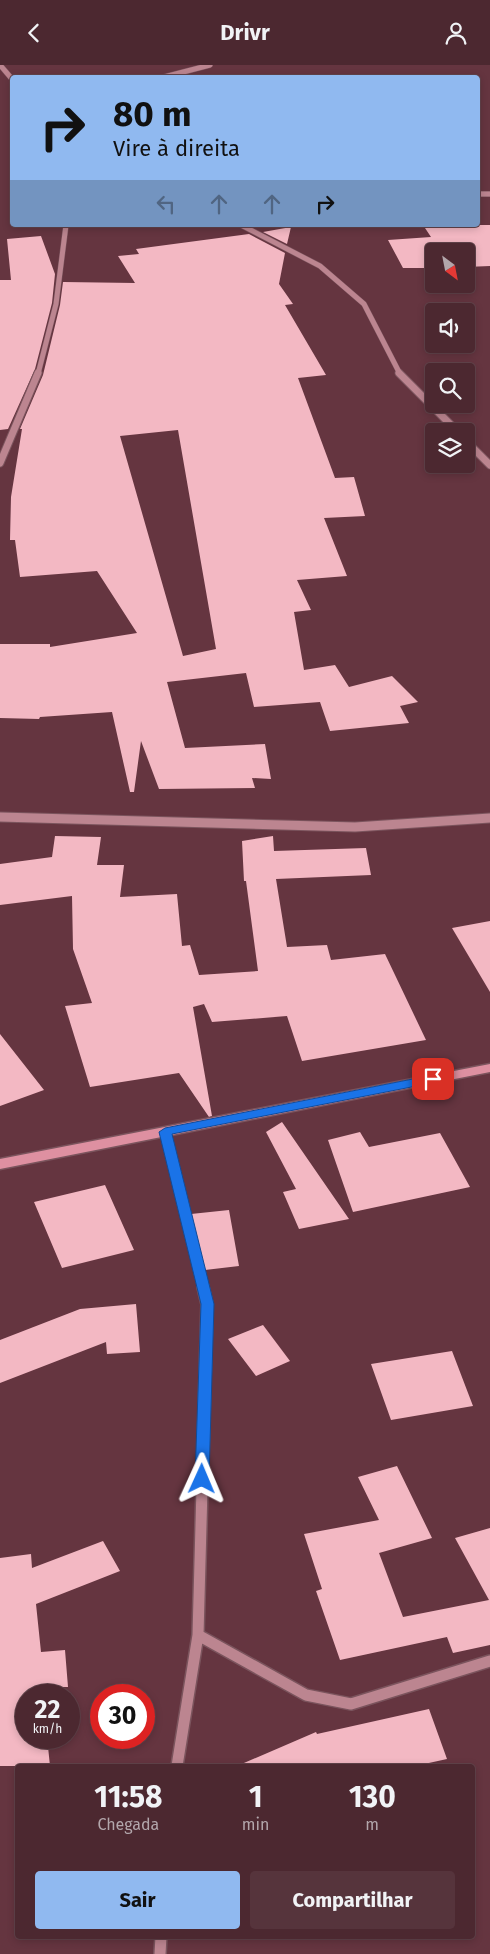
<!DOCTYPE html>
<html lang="pt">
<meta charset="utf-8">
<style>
body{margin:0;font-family:"Fira Sans",sans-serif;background:#56343c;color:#f1f3f6;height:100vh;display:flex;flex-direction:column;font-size:19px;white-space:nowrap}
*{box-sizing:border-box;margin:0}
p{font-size:16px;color:#b2a6ab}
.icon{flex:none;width:28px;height:28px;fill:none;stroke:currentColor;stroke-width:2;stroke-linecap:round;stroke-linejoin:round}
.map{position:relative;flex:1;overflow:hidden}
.panel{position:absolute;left:15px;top:1699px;width:460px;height:175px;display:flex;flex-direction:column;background:#4c2830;border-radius:5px;box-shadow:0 2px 8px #0003,0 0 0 1px #63444c}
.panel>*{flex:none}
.top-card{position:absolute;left:10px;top:10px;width:470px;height:152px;border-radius:5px;box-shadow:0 2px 8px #0003,0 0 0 1px #63444c;background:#90b9f0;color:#111;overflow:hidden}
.needle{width:32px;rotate:148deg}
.buttons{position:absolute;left:425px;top:178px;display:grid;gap:10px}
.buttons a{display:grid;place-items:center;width:50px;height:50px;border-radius:5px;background:#4c2830;box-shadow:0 2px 8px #0003,0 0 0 1px #63444c;font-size:25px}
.speed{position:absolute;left:15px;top:1619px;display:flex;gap:10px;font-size:25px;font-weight:700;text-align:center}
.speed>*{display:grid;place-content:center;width:65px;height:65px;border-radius:50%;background:#4c2830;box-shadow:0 2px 8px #0003,0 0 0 1px #63444c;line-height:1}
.speed small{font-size:12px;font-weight:400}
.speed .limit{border:8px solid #d22;background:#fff;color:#111}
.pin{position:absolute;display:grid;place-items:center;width:42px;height:42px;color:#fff;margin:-21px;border-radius:10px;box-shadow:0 2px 8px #0006}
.me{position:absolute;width:55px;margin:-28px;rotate:1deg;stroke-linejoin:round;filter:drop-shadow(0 0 4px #0008)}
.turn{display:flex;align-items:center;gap:18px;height:105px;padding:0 20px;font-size:22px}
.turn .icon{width:65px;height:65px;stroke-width:2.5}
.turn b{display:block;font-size:35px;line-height:42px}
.lanes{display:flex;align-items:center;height:48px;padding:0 20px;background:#0003;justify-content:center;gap:25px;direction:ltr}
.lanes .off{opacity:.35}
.eta{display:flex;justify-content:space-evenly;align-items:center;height:85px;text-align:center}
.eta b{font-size:30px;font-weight:700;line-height:35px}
.button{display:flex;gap:10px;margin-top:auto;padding:10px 20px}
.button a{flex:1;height:58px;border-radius:5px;background:#90b9f0;color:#111;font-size:20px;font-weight:700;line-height:58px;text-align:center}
.button a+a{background:#56343c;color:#f1f3f6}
header{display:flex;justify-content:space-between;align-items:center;height:65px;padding:0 20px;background:#4c2830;font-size:22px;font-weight:700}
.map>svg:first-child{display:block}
</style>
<header><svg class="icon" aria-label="back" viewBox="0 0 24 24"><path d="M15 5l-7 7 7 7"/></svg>Drivr<svg class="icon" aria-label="person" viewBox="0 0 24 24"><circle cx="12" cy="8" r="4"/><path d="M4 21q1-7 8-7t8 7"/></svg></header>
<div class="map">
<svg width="490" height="1889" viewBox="0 0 490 1889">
<rect width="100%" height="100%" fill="#653540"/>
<path fill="#f3b8c3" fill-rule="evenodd" d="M423,160h67v41l-24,1v-16h-32v17h-31l-15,-28 43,-3z
M291,162l-4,17 -24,-12z
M249,169l36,19 -6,31 14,20 -8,1 41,70 -28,3 37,100 19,-1 11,39 -41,2 23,58 -50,4 14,30 -17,2 10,58 31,-5 14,22 43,-11 26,26 -18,4 9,17 -79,8 -10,-29 -66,5 -8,-34 -79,9 18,66 80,-4 6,35 -19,-1 3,10 -96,1 -18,-48 -7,51h-4l-18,-80 -72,5 -1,2 -39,-1v-74h50v3l87,-14 -40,-62 -77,6 -5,-37h-5l1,-43 11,-68h-2l23,-54 17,-70 3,-23 72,1 -17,-27 21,-2 -3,-5zM178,365l38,219 -33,7 -63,-220z
M41,171l14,38 -3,29 -17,66 -27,60 -8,1v-150h11l-4,-41z
M55,771l46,1 -4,28h27l-4,32 57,-3 5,52 8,-1 9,30 59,-4 -12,-90h-2l-2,-40 31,-5 1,15 92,-3 5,27 -95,4 11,68 40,-2 4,15 54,-6 41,86 -124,21 -15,-45 -75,6 -8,-18 -11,3 19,109 -3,1 -30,-44 -89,14 -25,-81 27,-3 -19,-54 -1,-53 -72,9v-41l52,-7z
M490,856v71l-38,-64z
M0,969l44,56 -44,16z
M282,1057l67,97 -50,10 -16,-37 13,-3 -30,-57z
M360,1067l9,15 71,-14 30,54 -117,25 -25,-72z
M105,1120l29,65 -72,18 -28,-66z
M229,1145l10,56 -34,4 -14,-56z
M136,1239l4,48 -33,2 -1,-12 -106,41v-43l80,-31z
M263,1260l27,36 -34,15 -28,-37z
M452,1286l21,55 -82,14 -20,-56z
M397,1401l35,72 -53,15 24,64 86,-17 -34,-62 35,-10v117l-37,8 -6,-16 -107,23 -24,-69 6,-2 -18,-55 75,-14 -21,-43z
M103,1476l17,30 -84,33 5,48 24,-2 3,37h-5v8h-37v42h21l3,29h-50v-208l31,-4 1,14z
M429,1644l18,50 -32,7h-178l79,-34 1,2z"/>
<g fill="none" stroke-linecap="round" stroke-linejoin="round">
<defs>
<path id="minor-far3" d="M0,0l12,14
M164,12l46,-12
M478,129h12
M241,160l79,41 44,38 36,70
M38,309l18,-70 10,-79"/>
<path id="minor-far2" d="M399,308l58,58
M466,376l24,24
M0,398l38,-90"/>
<path id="minor-far1" d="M0,752l355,10 135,-9
M165,1067l38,156"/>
<path id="minor" d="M198,1570l108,60 45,9 139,-43
M177,1701l21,-131 9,-331 -4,-17
M160,1889l1,-18"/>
<path id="major" d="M490,999v8l-490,97v-10z"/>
</defs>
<use href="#minor-far3" stroke="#7b545d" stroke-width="6"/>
<use href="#minor-far2" stroke="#7b545d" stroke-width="9"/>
<use href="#minor-far1" stroke="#7b545d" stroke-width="11"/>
<use href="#minor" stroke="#7b545d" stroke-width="14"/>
<use href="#major" stroke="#7b545d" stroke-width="3"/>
<use href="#minor-far3" stroke="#bc8590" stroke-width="5"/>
<use href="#minor-far2" stroke="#bc8590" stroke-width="7"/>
<use href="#minor-far1" stroke="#bc8590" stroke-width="9"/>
<use href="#minor" stroke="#bc8590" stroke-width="11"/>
<use href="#major" fill="#de90a1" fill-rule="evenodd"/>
</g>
<path fill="#1a73e8" stroke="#114b97" d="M433,1010l6,4 -2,3 -265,52 42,170 -5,175 -2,4 -5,1 -5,-1 -2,-4 6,-175 -42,-172 6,-4z"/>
</svg>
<div class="buttons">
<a><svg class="needle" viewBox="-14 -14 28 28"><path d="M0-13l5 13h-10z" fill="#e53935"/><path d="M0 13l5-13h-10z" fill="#b2a6ab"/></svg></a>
<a><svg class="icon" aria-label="sound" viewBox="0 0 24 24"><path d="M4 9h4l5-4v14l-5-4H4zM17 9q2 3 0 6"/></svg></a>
<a><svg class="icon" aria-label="search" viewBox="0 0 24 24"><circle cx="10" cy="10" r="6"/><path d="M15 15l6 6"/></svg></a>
<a><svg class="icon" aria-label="layers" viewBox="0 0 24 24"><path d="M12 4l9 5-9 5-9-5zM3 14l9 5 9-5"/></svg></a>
</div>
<div class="speed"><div>22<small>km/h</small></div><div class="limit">30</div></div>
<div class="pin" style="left:433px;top:1014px;background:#d93025"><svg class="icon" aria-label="arrive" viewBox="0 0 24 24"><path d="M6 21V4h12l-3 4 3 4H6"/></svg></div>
<svg class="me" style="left:202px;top:1414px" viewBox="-20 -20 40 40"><path d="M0-17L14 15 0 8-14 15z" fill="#1a73e8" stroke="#fff" stroke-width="4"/></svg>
<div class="top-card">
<div class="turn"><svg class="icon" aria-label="right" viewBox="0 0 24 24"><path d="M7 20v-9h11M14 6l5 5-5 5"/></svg><div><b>80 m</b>Vire à direita</div></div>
<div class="lanes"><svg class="icon off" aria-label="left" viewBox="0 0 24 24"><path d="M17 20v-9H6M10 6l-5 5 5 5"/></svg><svg class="icon off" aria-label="ahead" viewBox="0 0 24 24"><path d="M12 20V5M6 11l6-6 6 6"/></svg><svg class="icon off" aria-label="ahead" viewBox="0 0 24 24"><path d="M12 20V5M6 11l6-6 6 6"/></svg><svg class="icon" aria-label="right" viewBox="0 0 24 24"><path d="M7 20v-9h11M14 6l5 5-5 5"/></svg></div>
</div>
<section class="panel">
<div class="eta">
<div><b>11:58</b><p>Chegada</p></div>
<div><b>1</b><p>min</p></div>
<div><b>130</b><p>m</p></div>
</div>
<div class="button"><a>Sair</a><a>Compartilhar</a></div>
</section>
</div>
